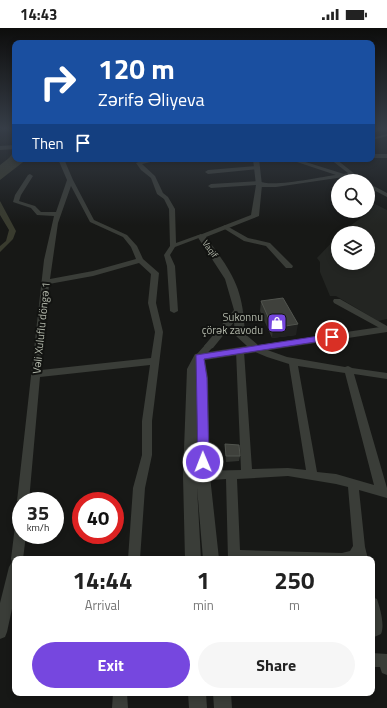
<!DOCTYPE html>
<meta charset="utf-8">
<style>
body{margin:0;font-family:"Titillium Web",sans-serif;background:#f6f6f6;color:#222;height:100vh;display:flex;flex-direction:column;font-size:15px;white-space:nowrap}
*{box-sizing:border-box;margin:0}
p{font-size:13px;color:#767676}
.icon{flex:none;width:22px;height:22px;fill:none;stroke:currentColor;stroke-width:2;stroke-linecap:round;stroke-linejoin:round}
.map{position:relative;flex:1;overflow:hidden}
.details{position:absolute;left:12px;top:528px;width:363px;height:140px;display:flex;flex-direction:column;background:#fff;border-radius:8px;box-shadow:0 2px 6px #0003}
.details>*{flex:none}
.banner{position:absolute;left:12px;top:12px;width:363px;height:122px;border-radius:8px;box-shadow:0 2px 6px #0003;background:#1a4fa0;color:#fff;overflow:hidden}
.buttons{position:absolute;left:331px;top:146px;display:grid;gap:8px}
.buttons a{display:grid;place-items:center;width:44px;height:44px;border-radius:50%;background:#fff;box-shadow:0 2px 6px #0003;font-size:20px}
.speed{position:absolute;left:12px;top:464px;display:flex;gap:8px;font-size:20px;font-weight:700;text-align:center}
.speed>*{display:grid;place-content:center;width:52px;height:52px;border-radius:50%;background:#fff;box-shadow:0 2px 6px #0003;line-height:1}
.speed small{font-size:10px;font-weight:400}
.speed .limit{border:6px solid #d22;background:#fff;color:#111}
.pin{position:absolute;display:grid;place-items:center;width:34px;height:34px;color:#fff;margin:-17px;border:2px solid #fff;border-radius:50%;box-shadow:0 1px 4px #0007}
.me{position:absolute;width:44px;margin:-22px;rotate:359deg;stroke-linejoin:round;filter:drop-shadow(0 0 3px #0008)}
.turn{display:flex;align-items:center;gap:14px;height:84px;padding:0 20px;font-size:18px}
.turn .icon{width:52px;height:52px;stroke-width:2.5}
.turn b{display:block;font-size:28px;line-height:34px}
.then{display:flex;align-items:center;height:38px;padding:0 20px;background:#0003;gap:8px;font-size:15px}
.eta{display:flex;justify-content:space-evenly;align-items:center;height:68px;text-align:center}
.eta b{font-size:24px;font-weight:700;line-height:28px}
.button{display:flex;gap:8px;margin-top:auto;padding:8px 20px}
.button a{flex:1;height:46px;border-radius:24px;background:#7647df;color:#fff;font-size:16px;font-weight:700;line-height:46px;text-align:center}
.button a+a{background:#f6f6f6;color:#222}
.status{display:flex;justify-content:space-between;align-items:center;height:28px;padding:0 20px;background:#fff;direction:ltr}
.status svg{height:11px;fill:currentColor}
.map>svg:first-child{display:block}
</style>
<div class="status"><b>14:43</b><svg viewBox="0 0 49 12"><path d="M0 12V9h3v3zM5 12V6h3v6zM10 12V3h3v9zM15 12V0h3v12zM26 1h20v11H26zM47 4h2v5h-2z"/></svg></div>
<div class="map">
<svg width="387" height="680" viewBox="0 0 387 680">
<rect width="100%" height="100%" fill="#171816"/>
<path fill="#232522" d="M375,176l12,6v109l-9,2 -42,-25h-6l-10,-24v-10l-3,-4 21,-22v27h30v-30h-28l28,-20z"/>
<path fill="#393b2e" d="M15,122v9h12l-27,21v-15l9,-7z
M0,173l16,30 -3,8 -13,13v-6l6,-5 3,-11 -9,-15z"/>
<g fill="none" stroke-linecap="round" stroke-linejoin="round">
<path fill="#3a3d38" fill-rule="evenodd" d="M387,106v2l-15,4v-2z
M372,126h15v4h-15z
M58,131h6l9,21 21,40 33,15 10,11 6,13 16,14 -3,30 7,29 -11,89v34l-7,33 -5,71h-12l5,-71 9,-33v-34l8,-56 -110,12 -11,124h-8v4l-4,-4 27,-241 10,-44 -17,-1 -6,-7 -18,-6 2,-7 13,-20 2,-1 3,2 -12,19 -2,6 16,5 6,6h15l11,-32zM71,158l19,36 33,15 8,10 5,12 -43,12 -43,8 8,-56zM139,235l12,11 -3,29 7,29 -4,26 -110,12 8,-86 44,-8z
M139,131h24l-21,5 13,12 8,17 5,4 7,12 1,34 25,-9 3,2 -29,11 -5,8 5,11 3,45 -4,2 -4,-2 -3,-45 -3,-11 6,-9 -1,-37 -5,-10 -7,-5 -6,-16 -10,-8 -5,-7 5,-2z
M288,131h8l48,15 4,-1 -18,-14h6l20,16v2l9,4h-9l-12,-4 -68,10h-17l-3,-2 -45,3 -3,-2 3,-2 48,-3c12,7 61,-4 77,-6z
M257,138l3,2 -1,1 -51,5 -3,-2 3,-2z
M368,155l19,10v4l-19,-10z
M225,197l23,13 22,5 23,23 -1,2h-6l-20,-22 -22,-5 -21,-13 -1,-1z
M334,271h6l47,27v6l-53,-29 -1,-2z
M209,315l3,1 1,2 -1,2 -10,11h-6l-1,-2 1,-2 10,-11z
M256,318l31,11 58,10 3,-1 4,2 35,5v6l-33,-5 33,114v10l-28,-8 6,57 3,12h-140l-2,-80 -27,2 -4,-2 -1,-3 1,-3 4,-2 42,-1 -5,-119 1,-2h6l1,2 8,118 36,-1 18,2 -17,-106 -22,-7 -14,-6 -1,-2zM298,338l47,7 29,112 -38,-11 -19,-2zM288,448l48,8 12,3 5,59 -3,5 -8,2 -102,-3 -3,-71z
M21,493v14h5l-3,24h-8v36l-8,37 -2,5 -5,2v-36l9,-36 3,-5 -1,-3 4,-33 2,-4z
M372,569l5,2c3,9 8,26 4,35l-9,4z
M372,625l15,1v21l-5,-2 -2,-6h-8z
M113,665h14l1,15h-16z"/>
<path fill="#3a3d38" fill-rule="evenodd" d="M372,101h13l-13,4z
M15,117v4l-15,1v-4z
M253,131h6l3,26 -3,31 -53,21c27,37 37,50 39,97l13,11 129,-19v6l-182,28 3,18 2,98 9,83h-16l-6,-72 4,72h-16l-2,-83 4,-107 8,-15 52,-8 -12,-11 -1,-13 -21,26 -4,1 -5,-3 30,-36 -9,-31 -28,-43 54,-21 5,-30z
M188,665h18l1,15h-18z
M213,665h18l1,15h-18z"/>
</g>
<path fill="#31332f" d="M261,273l35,34 -24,3 -12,-27z
M225,416l15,12 -1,5 -13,1 -1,-12z"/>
<path fill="#212220" d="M298,296l-2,11 -24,3 1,-10z"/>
<path fill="#3f413c" stroke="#51544e" d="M283,270l15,26 -25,4 -12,-27z
M225,416l14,1 1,11h-14z"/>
<linearGradient id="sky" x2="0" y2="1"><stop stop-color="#0d0d0c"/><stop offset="0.51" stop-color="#363d47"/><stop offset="1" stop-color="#363d47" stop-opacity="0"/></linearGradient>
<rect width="387" height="197" fill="url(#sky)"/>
<path fill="#7647df" stroke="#4d2e91" d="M332,306l3,1v4l-131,20 3,19 2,84 -2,3h-8l-1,-3 -2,-107z"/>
<defs>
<symbol id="shop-square" viewBox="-11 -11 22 22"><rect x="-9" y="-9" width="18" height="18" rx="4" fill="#7647df" stroke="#121311"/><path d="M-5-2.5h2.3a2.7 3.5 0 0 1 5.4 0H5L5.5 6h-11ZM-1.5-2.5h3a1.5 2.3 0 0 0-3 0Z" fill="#fff"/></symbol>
</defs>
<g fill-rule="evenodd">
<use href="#shop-square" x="266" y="284" width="22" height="22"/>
</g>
<g text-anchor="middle" stroke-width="4" stroke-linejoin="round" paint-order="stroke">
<g font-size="9" fill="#b2b7aa" stroke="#121311">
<text transform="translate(210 221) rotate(54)" y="3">Vaqif</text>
</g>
<g font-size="11" fill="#b2b7aa" stroke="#121311" text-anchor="end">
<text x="263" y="293">Sukonnu<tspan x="263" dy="13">çörək zavodu</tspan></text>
</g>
<g font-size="11" fill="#b2b7aa" stroke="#121311">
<text transform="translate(41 300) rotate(-84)" y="4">Vəli Xuluflu döngə 1</text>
</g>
</g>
</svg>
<div class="buttons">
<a><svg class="icon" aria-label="search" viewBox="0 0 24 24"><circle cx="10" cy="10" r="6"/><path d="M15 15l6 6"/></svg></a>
<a><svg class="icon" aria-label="layers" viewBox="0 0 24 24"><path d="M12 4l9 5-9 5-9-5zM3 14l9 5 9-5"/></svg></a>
</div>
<div class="speed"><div>35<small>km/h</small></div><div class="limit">40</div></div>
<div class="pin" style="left:332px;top:309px;background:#d93025"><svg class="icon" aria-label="arrive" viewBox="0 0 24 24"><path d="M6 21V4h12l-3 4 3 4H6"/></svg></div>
<svg class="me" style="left:203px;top:434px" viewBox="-20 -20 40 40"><circle r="17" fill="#7647df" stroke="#fff" stroke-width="3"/><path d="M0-11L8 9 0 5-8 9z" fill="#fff"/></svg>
<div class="banner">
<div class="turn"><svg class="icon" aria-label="right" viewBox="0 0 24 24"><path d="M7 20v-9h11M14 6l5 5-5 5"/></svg><div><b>120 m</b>Zərifə Əliyeva</div></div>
<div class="then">Then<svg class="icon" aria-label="arrive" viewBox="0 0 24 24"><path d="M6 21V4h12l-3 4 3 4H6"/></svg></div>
</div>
<section class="details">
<div class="eta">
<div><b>14:44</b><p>Arrival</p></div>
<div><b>1</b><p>min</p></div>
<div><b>250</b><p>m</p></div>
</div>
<div class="button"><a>Exit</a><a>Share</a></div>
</section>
</div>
